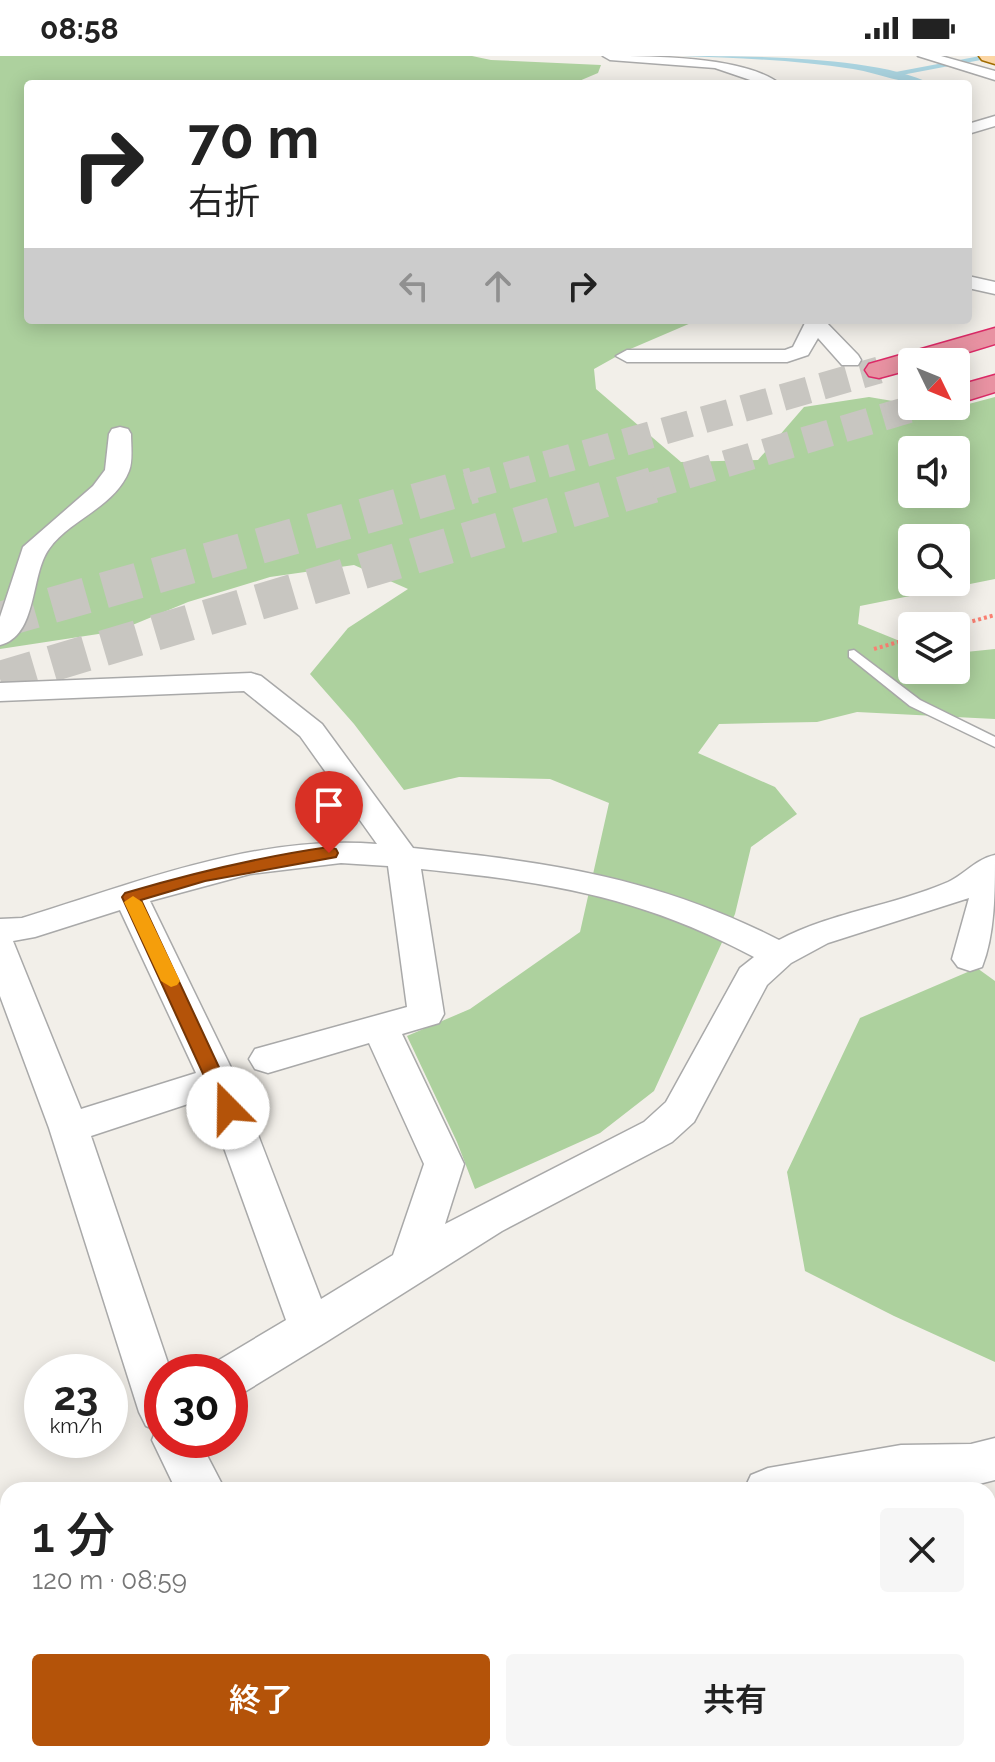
<!DOCTYPE html>
<html lang="ja">
<meta charset="utf-8">
<style>
body{margin:0;font-family:Raleway,"Noto Sans JP",sans-serif;background:#f6f6f6;color:#222;height:100vh;display:flex;flex-direction:column;font-size:30px;white-space:nowrap}
*{box-sizing:border-box;margin:0}
p{font-size:26px;color:#767676}
.icon{flex:none;width:44px;height:44px;fill:none;stroke:currentColor;stroke-width:2;stroke-linecap:round;stroke-linejoin:round}
.map{position:relative;flex:1;overflow:hidden}
.details{position:absolute;left:0px;top:1426px;width:996px;height:280px;display:flex;flex-direction:column;background:#fff;border-radius:24px 24px 0 0;box-shadow:0 4px 20px #0003}
.details>*{flex:none}
.banner{position:absolute;left:24px;top:24px;width:948px;height:244px;border-radius:8px;box-shadow:0 4px 20px #0003;background:#fff;color:#222;overflow:hidden}
.needle{width:52px;rotate:133deg}
.buttons{position:absolute;left:898px;top:292px;display:grid;gap:16px}
.buttons a{display:grid;place-items:center;width:72px;height:72px;border-radius:8px;background:#fff;box-shadow:0 4px 20px #0003;font-size:40px}
.speed{position:absolute;left:24px;top:1298px;display:flex;gap:16px;font-size:40px;font-weight:700;text-align:center}
.speed>*{display:grid;place-content:center;width:104px;height:104px;border-radius:50%;background:#fff;box-shadow:0 4px 20px #0003;line-height:1}
.speed small{font-size:20px;font-weight:400}
.speed .limit{border:12px solid #d22;background:#fff;color:#111}
.pin{position:absolute;display:grid;place-items:center;width:68px;height:68px;color:#fff;margin:-82px -34px;border-radius:50% 50% 50% 0;rotate:-45deg;box-shadow:0 0 8px #0007}
.pin .icon{rotate:45deg}
.me{position:absolute;width:88px;margin:-44px;rotate:338deg;stroke-linejoin:round;filter:drop-shadow(0 0 6px #0008)}
.turn{display:flex;align-items:center;gap:28px;height:168px;padding:0 32px;font-size:36px}
.turn .icon{width:104px;height:104px;stroke-width:2.5}
.turn b{display:block;font-size:56px;line-height:68px}
.lanes{display:flex;align-items:center;height:76px;padding:0 32px;background:#0003;justify-content:center;gap:40px;direction:ltr}
.lanes .off{opacity:.35}
.round{display:grid;place-items:center;flex:none;width:84px;height:84px;border-radius:8px;background:#f6f6f6}
.overview{display:flex;align-items:center;justify-content:space-between;height:136px;padding:0 32px}
h1{font-size:48px;font-weight:600;line-height:60px}
.button{display:flex;gap:16px;margin-top:auto;padding:16px 32px}
.button a{flex:1;height:92px;border-radius:8px;background:#b45309;color:#fff;font-size:32px;font-weight:600;line-height:92px;text-align:center}
.button a+a{background:#f6f6f6;color:#222}
.status{display:flex;justify-content:space-between;align-items:center;height:56px;padding:0 40px;background:#fff;direction:ltr}
.status svg{height:22px;fill:currentColor}
.map>svg:first-child{display:block}
</style>
<div class="status"><b>08:58</b><svg viewBox="0 0 49 12"><path d="M0 12V9h3v3zM5 12V6h3v6zM10 12V3h3v9zM15 12V0h3v12zM26 1h20v11H26zM47 4h2v5h-2z"/></svg></div>
<div class="map">
<svg width="995" height="1706" viewBox="0 0 995 1706">
<rect width="100%" height="100%" fill="#f2efe9"/>
<path fill="#add19e" fill-rule="evenodd" d="M0,0h472l19,4 110,5 -3,8 -26,11h-544v236h670l-70,30 -34,19 2,20 85,73 77,-2 46,-53 65,-10 77,13 49,-13v182l-135,27 -2,18 54,22v24h44v-17l39,-4v70l-138,-7 -40,10 -98,2 -21,29 77,34 22,27 -46,33 -16,67 -81,177 -54,42 -125,56 -18,-47 -50,-106 63,-27 110,-77 29,-129 -59,-24 -91,-2 -55,13 -50,-66 -44,-50 38,-46 60,-39 -54,-24 -84,12 -82,25 -70,29 -118,18zM912,394h44v44h-44zM912,482h44v44h-44z
M977,912l18,13v381l-101,-46 -89,-45 -18,-99 73,-154z"/>
<path fill="#aad3df" d="M681,0c65,0 197,0 250,28 -30,0 -49,-10 -78,-15 -57,-9 -114,-11 -172,-13z"/>
<g fill="none" stroke-linecap="round" stroke-linejoin="round">
<path stroke="#aad3df" stroke-width="4" d="M896,18l95,-18"/>
<path stroke="#c8c6c1" stroke-width="27" stroke-dasharray="27 14" stroke-linecap="butt" d="M467,431l412,-117
M647,431l274,-81"/>
<path stroke="#c8c6c1" stroke-width="36" stroke-dasharray="36 18" stroke-linecap="butt" d="M0,564l474,-135
M0,623l653,-194"/>
<defs>
<path id="lane" d="M854,594l66,50 75,37v10l-85,-41 -61,-49v-6z"/>
<path id="street" d="M603,0c46,0 142,0 177,28h-18l-47,-16 -105,-8z
M918,0h23l54,15v9z
M995,60v10l-27,8v-10z
M968,220l27,6v12l-27,-6z
M803,264h21l34,35 3,5 -3,5h-16l-24,-27 -10,17 -21,7h-160l-11,-6 11,-6h158l8,-3 12,-24z
M120,371l8,2 3,5c0,11 2,27 -2,37 -14,36 -60,49 -80,78 -19,26 -11,87 -49,96v-28l23,-70 70,-61 12,-16 4,-36 3,-5z
M251,617l10,3 61,48 91,124c135,14 243,29 366,92 53,-28 114,-34 169,-58 17,-8 28,-23 47,-27 0,36 0,80 -13,112l-12,4 -12,-4 -6,-8 17,-61 -141,45 -37,20 -24,22 -73,137 -22,20 -170,89 -176,111 -80,49 -16,5v-24h-20l4,-9 72,-43 -80,-222 -115,38 80,236h-9v68h37l26,50h-49l-24,-50 4,-10 -10,-4 -7,-14 -90,-284 -49,-132v-77l22,-1c114,-35 234,-84 355,-74l-77,-108 -56,-45 -244,10v-18zM341,807l47,3 19,141 -152,42 -6,10 6,10 13,4 101,-30 55,121 -31,91 -72,44 -84,-219 -87,-179 100,-27zM421,813c128,13 219,27 333,88l-14,11 -74,134 -22,20 -199,102 19,-60 -62,-130 37,-11 5,-9zM120,854l76,163 -115,36 -68,-168 22,-4z
M995,1382v42l-24,6 -227,4 7,-15 17,-7 133,-23 70,-1z
M8,1630v57l-8,3v-57z
M237,1698h55l3,8h-55z
M481,1698h60l3,8h-60z"/>
<path id="primary" d="M979,0h16v8l-13,-4z"/>
<path id="highway" d="M995,272v16l-59,18h-24v7l-33,9 -10,-2 -4,-6 4,-6z
M995,319v17l-39,12v-18z"/>
</defs>
<use href="#lane" stroke="#a9a9a9" stroke-width="3"/>
<use href="#street" stroke="#a9a9a9" stroke-width="3"/>
<use href="#primary" stroke="#a06b00" stroke-width="3"/>
<use href="#highway" stroke="#dc2a67" stroke-width="3"/>
<path stroke="#fa8072" stroke-width="4" stroke-dasharray="3 3" stroke-linecap="butt" d="M955,570l40,-11
M874,593l38,-11"/>
<use href="#lane" fill="#fff" fill-rule="evenodd"/>
<use href="#street" fill="#fff" fill-rule="evenodd"/>
<use href="#primary" fill="#fcd6a4" fill-rule="evenodd"/>
<use href="#highway" fill="#e892a2" fill-rule="evenodd"/>
</g>
<path fill="#b45309" stroke="#753606" stroke-width="2" d="M329,791l7,2 2,4 -2,4 -131,24 -64,19 97,208 -3,5h-14l-99,-216 3,-4c68,-20 134,-36 204,-46z"/>
<path fill="#f59e0b" d="M133,840l9,6 38,79 -3,4 -6,2 -10,-6 -37,-79z"/>
</svg>
<div class="buttons">
<a><svg class="needle" viewBox="-14 -14 28 28"><path d="M0-13l5 13h-10z" fill="#e53935"/><path d="M0 13l5-13h-10z" fill="#767676"/></svg></a>
<a><svg class="icon" aria-label="sound" viewBox="0 0 24 24"><path d="M4 9h4l5-4v14l-5-4H4zM17 9q2 3 0 6"/></svg></a>
<a><svg class="icon" aria-label="search" viewBox="0 0 24 24"><circle cx="10" cy="10" r="6"/><path d="M15 15l6 6"/></svg></a>
<a><svg class="icon" aria-label="layers" viewBox="0 0 24 24"><path d="M12 4l9 5-9 5-9-5zM3 14l9 5 9-5"/></svg></a>
</div>
<div class="speed"><div>23<small>km/h</small></div><div class="limit">30</div></div>
<div class="pin" style="left:329px;top:797px;background:#d93025"><svg class="icon" aria-label="arrive" viewBox="0 0 24 24"><path d="M6 21V4h12l-3 4 3 4H6"/></svg></div>
<svg class="me" style="left:228px;top:1052px" viewBox="-20 -20 40 40"><circle r="19" fill="#fff"/><path d="M0-13L10 11 0 6-10 11z" fill="#b45309"/></svg>
<div class="banner">
<div class="turn"><svg class="icon" aria-label="right" viewBox="0 0 24 24"><path d="M7 20v-9h11M14 6l5 5-5 5"/></svg><div><b>70 m</b>右折</div></div>
<div class="lanes"><svg class="icon off" aria-label="left" viewBox="0 0 24 24"><path d="M17 20v-9H6M10 6l-5 5 5 5"/></svg><svg class="icon off" aria-label="ahead" viewBox="0 0 24 24"><path d="M12 20V5M6 11l6-6 6 6"/></svg><svg class="icon" aria-label="right" viewBox="0 0 24 24"><path d="M7 20v-9h11M14 6l5 5-5 5"/></svg></div>
</div>
<section class="details">
<div class="overview"><div><h1>1 分</h1><p>120 m · 08:59</p></div><a class="round"><svg class="icon" aria-label="close" viewBox="0 0 24 24"><path d="M6 6l12 12M18 6L6 18"/></svg></a></div>
<div class="button"><a>終了</a><a>共有</a></div>
</section>
</div>
